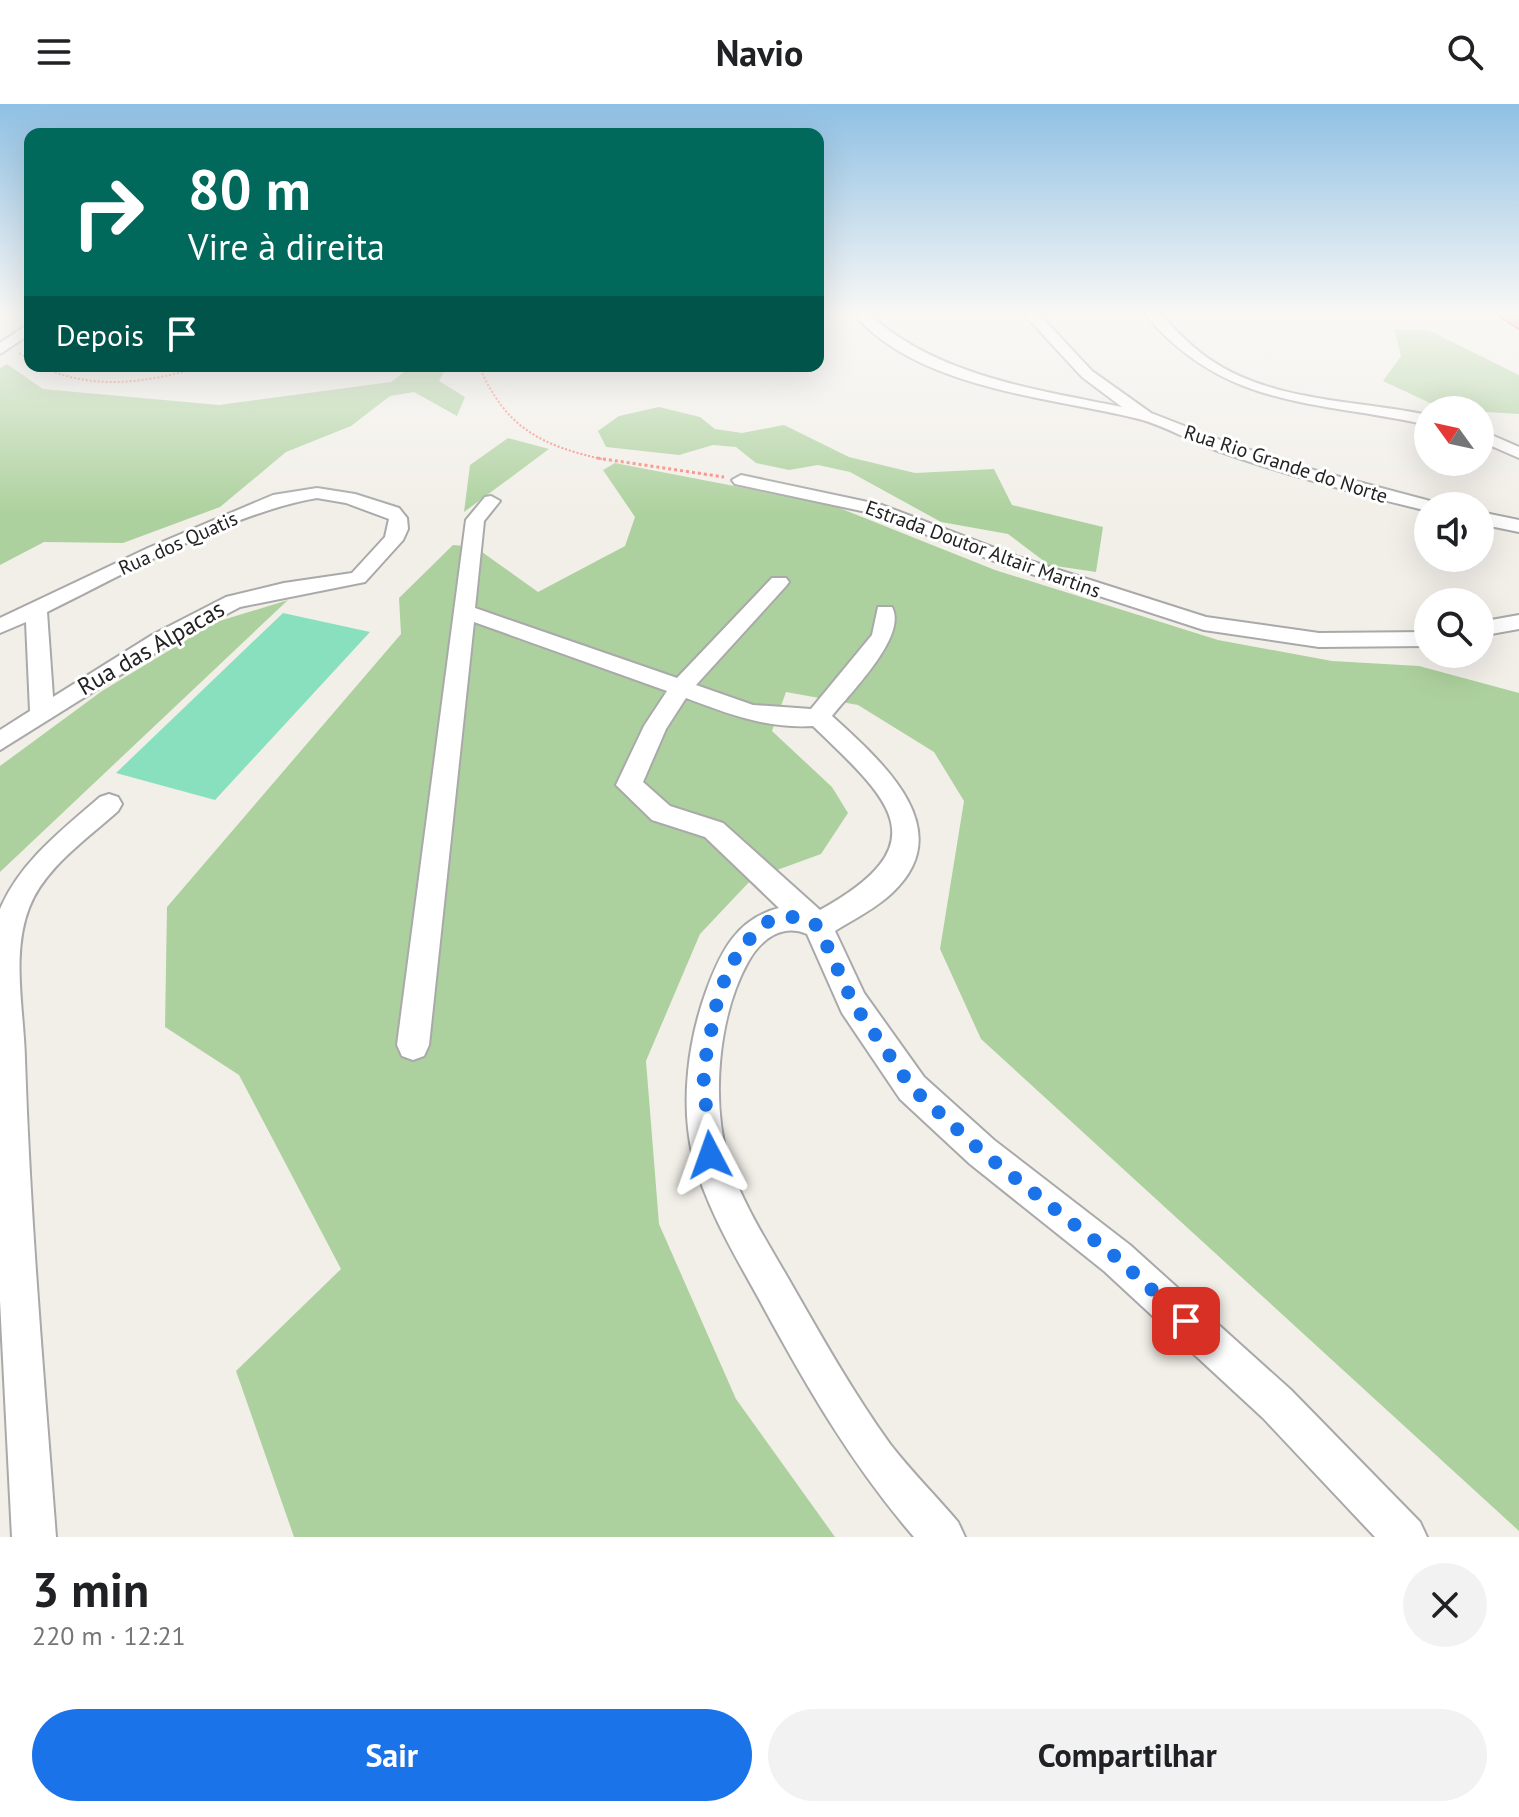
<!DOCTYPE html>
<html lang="pt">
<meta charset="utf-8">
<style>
body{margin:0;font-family:"PT Sans",sans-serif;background:#f2f2f2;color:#202124;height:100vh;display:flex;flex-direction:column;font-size:30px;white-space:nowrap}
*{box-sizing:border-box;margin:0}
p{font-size:26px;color:#757577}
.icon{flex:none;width:44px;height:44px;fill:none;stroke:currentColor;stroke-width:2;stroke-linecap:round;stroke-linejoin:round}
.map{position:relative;height:1433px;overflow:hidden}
.panel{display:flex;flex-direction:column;background:#fff;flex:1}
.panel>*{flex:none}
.top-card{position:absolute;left:24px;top:24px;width:800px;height:244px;border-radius:16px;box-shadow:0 8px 32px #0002;background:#00695c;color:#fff;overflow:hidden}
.needle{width:52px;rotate:303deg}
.fabs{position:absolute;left:1414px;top:292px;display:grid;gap:16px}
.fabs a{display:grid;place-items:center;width:80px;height:80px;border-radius:50%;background:#fff;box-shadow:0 8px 32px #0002;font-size:40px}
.pin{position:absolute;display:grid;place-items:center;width:68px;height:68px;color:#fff;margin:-34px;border-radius:16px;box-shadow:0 4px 12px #0006}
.me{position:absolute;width:88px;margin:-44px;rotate:356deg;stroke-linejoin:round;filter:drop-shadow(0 0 6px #0008)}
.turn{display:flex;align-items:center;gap:28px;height:168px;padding:0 32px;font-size:36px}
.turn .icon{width:104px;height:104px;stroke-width:2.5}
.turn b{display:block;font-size:56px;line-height:68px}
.then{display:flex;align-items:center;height:76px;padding:0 32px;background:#0003;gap:16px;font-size:30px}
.round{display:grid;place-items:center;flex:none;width:84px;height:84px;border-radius:42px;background:#f2f2f2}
.overview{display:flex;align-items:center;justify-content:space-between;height:136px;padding:0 32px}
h1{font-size:48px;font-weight:600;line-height:60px}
.button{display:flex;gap:16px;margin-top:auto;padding:16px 32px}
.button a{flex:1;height:92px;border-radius:48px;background:#1a73e8;color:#fff;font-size:32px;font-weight:600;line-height:92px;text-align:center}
.button a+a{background:#f2f2f2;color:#202124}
header{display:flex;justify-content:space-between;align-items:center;height:104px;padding:0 32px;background:#fff;font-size:36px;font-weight:600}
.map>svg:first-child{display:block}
</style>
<header><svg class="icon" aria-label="menu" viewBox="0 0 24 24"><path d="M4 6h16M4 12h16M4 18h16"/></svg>Navio<svg class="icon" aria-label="search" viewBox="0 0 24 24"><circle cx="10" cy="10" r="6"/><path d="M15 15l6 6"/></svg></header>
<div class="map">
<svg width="1519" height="1433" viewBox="0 0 1519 1433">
<rect width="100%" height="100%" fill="#f2efe9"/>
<path fill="#add19e" d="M1394,225l34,1 91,45v39l-76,-5 -60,-28 18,-25z
M7,260l36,25 176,16 172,-23 21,-16h35l-8,15 26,16 -8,19 -43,-24 -24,4 -39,30 -65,26 -66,55 -97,36 -79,-1 -44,23v-197z
M659,303l41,10 15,12 27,4 42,-8 65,32 66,16 79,-4 18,36 91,22 -7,45 -47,-7 -41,-31 -67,-12 -91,-50 -32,-7 -29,5 -33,-7 -20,-16 -23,-2 -34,10 -73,-8 -8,-16 21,-15z
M508,334l41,11 -85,63 6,-47z
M615,359l217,42 163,65 223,70 114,21 87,5 100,27v838l-538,-492 -41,-90 24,-148 -30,-49 -76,-47 -72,-13 -14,39 60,56 16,26 -27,41 -69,25 -52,55 -54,127 13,163 77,175 99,138h-541l-58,-166 105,-102 -102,-194 -74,-48 2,-120 234,-273 -2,-36 54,-53 22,2 63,45 87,-46 10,-29 -32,-47z
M288,496l-288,272v-106l102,-75 114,-69z"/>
<path fill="#88e0be" d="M283,509l87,19 -155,168 -99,-27z"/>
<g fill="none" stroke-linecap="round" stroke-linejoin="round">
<defs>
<path id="minor" d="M853,209h15c66,62 168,77 254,94l-40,-30 -59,-64h15l54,58 59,42 77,30 78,25 128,34 3,4h-9v5c-71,-17 -142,-36 -210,-60 -27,-9 -52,-25 -79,-32 -89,-22 -222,-30 -286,-106z
M1144,209h15c16,16 31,33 50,46 62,43 147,41 219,56v10c-112,-25 -203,-15 -284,-112z
M30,219v11l-30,20v-11z
M1480,326l39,17v11l-39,-17z
M741,371l141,30 136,52 188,60 113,16 109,-1v14l-109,1 -115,-17 -200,-65 -133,-52 -136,-29 -3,-4z
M317,384l38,6 44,14 8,10 1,11 -5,11 -38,42 -125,25 -72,38 -168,105v-20l30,-19 -4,-89 -26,11v-15l148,-70 125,-53zM317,394l29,5 43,16 -4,18 -33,36 -68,10 -58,14 -74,38 -99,62 -6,-85c78,-38 186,-100 270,-114z
M491,392l9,5 -16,20 -9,87 202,70 95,-100h14l3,4 -3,4 -90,99 57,20 58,4 61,-74 6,-28h14c16,29 -42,86 -60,109 48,44 129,113 60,177 -17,16 -38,26 -57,38l29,62 60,84 70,63 136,105 161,145 129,132 7,15h-52l-112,-119 -159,-147 -134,-107 -70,-65 -58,-86 -35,-79c-25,-11 -47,6 -59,28 -30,54 -37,138 -20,197 13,42 38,81 60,119 32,56 64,113 102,166 21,27 46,52 68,78l7,15h-51c-63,-73 -109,-153 -155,-238 -25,-45 -53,-92 -66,-142 -13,-53 -5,-117 14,-168 14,-38 30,-70 72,-81l-74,-71 -53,-17 -36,-35 28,-59 23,-35 -193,-69 -45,423 -5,11 -11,4 -11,-4 -5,-11 69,-525 19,-23zM686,594c42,16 82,31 127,28 77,74 128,117 7,184l-97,-87 -53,-17 -27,-24 23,-53z
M1480,408l39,8v12l-39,-8z
M1519,511v14l-39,7v-14z
M109,690l9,3 4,7 -4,7c-31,28 -74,57 -89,97 -18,46 -5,103 -4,151 5,160 19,319 31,478h-44l-12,-237v-391c21,-48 61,-78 100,-112z"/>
<path id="highway" d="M1496,209h23v15z"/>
</defs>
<use href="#minor" stroke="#a9a9a9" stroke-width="4"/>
<use href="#highway" stroke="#dc2a67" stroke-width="4"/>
<path stroke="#fa8072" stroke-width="2" stroke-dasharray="2 2" stroke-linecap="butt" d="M19,249l11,7
M40,262c54,26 109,16 165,0
M479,262c27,63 63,80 127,94"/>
<path stroke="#fa8072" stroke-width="3" stroke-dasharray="3 3" stroke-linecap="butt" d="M597,354l127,19"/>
<use href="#minor" fill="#fff" fill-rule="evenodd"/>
<use href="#highway" fill="#e892a2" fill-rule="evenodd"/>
</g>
<linearGradient id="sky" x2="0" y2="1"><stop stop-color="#8fc0e4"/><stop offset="0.51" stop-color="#f9f8f5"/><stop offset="1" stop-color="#f9f8f5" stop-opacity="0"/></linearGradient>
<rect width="1519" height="410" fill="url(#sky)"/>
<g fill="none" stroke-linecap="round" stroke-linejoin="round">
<path stroke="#1a73e8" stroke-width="14" stroke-dasharray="0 25.2" d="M710,1051l-7,-84 16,-79 21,-44 29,-27 29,-5 20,10 35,77 59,85 70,64 135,106 69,63"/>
</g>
<g text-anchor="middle" stroke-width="6" stroke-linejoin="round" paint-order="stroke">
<g font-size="20" fill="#222" stroke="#fff">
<text transform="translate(1286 360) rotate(18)" y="7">Rua Rio Grande do Norte</text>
<text transform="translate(178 439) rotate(-24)" y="7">Rua dos Quatis</text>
<text transform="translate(983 445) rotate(20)" y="7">Estrada Doutor Altair Martins</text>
</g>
<g font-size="24" fill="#222" stroke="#fff">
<text transform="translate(151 544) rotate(-30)" y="8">Rua das Alpacas</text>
</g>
</g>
</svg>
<div class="fabs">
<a><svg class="needle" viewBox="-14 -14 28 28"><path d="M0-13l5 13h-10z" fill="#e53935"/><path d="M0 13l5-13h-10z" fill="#757577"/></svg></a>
<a><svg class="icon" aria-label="sound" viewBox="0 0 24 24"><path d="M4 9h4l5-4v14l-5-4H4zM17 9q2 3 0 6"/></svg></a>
<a><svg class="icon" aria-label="search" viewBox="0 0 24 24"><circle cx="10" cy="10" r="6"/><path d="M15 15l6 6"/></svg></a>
</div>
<div class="pin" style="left:1186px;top:1217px;background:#d93025"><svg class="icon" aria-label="arrive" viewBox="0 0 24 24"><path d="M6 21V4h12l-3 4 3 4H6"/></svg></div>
<svg class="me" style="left:710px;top:1051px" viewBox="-20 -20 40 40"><path d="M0-17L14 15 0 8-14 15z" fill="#1a73e8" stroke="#fff" stroke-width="4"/></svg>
<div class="top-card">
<div class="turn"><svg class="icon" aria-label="right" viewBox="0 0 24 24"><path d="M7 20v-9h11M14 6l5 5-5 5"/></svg><div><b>80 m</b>Vire à direita</div></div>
<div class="then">Depois<svg class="icon" aria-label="arrive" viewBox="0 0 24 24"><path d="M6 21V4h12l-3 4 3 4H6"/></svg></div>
</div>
</div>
<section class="panel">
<div class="overview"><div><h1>3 min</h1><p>220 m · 12:21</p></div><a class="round"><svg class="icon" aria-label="close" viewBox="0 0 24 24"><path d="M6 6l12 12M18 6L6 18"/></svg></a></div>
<div class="button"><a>Sair</a><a>Compartilhar</a></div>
</section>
